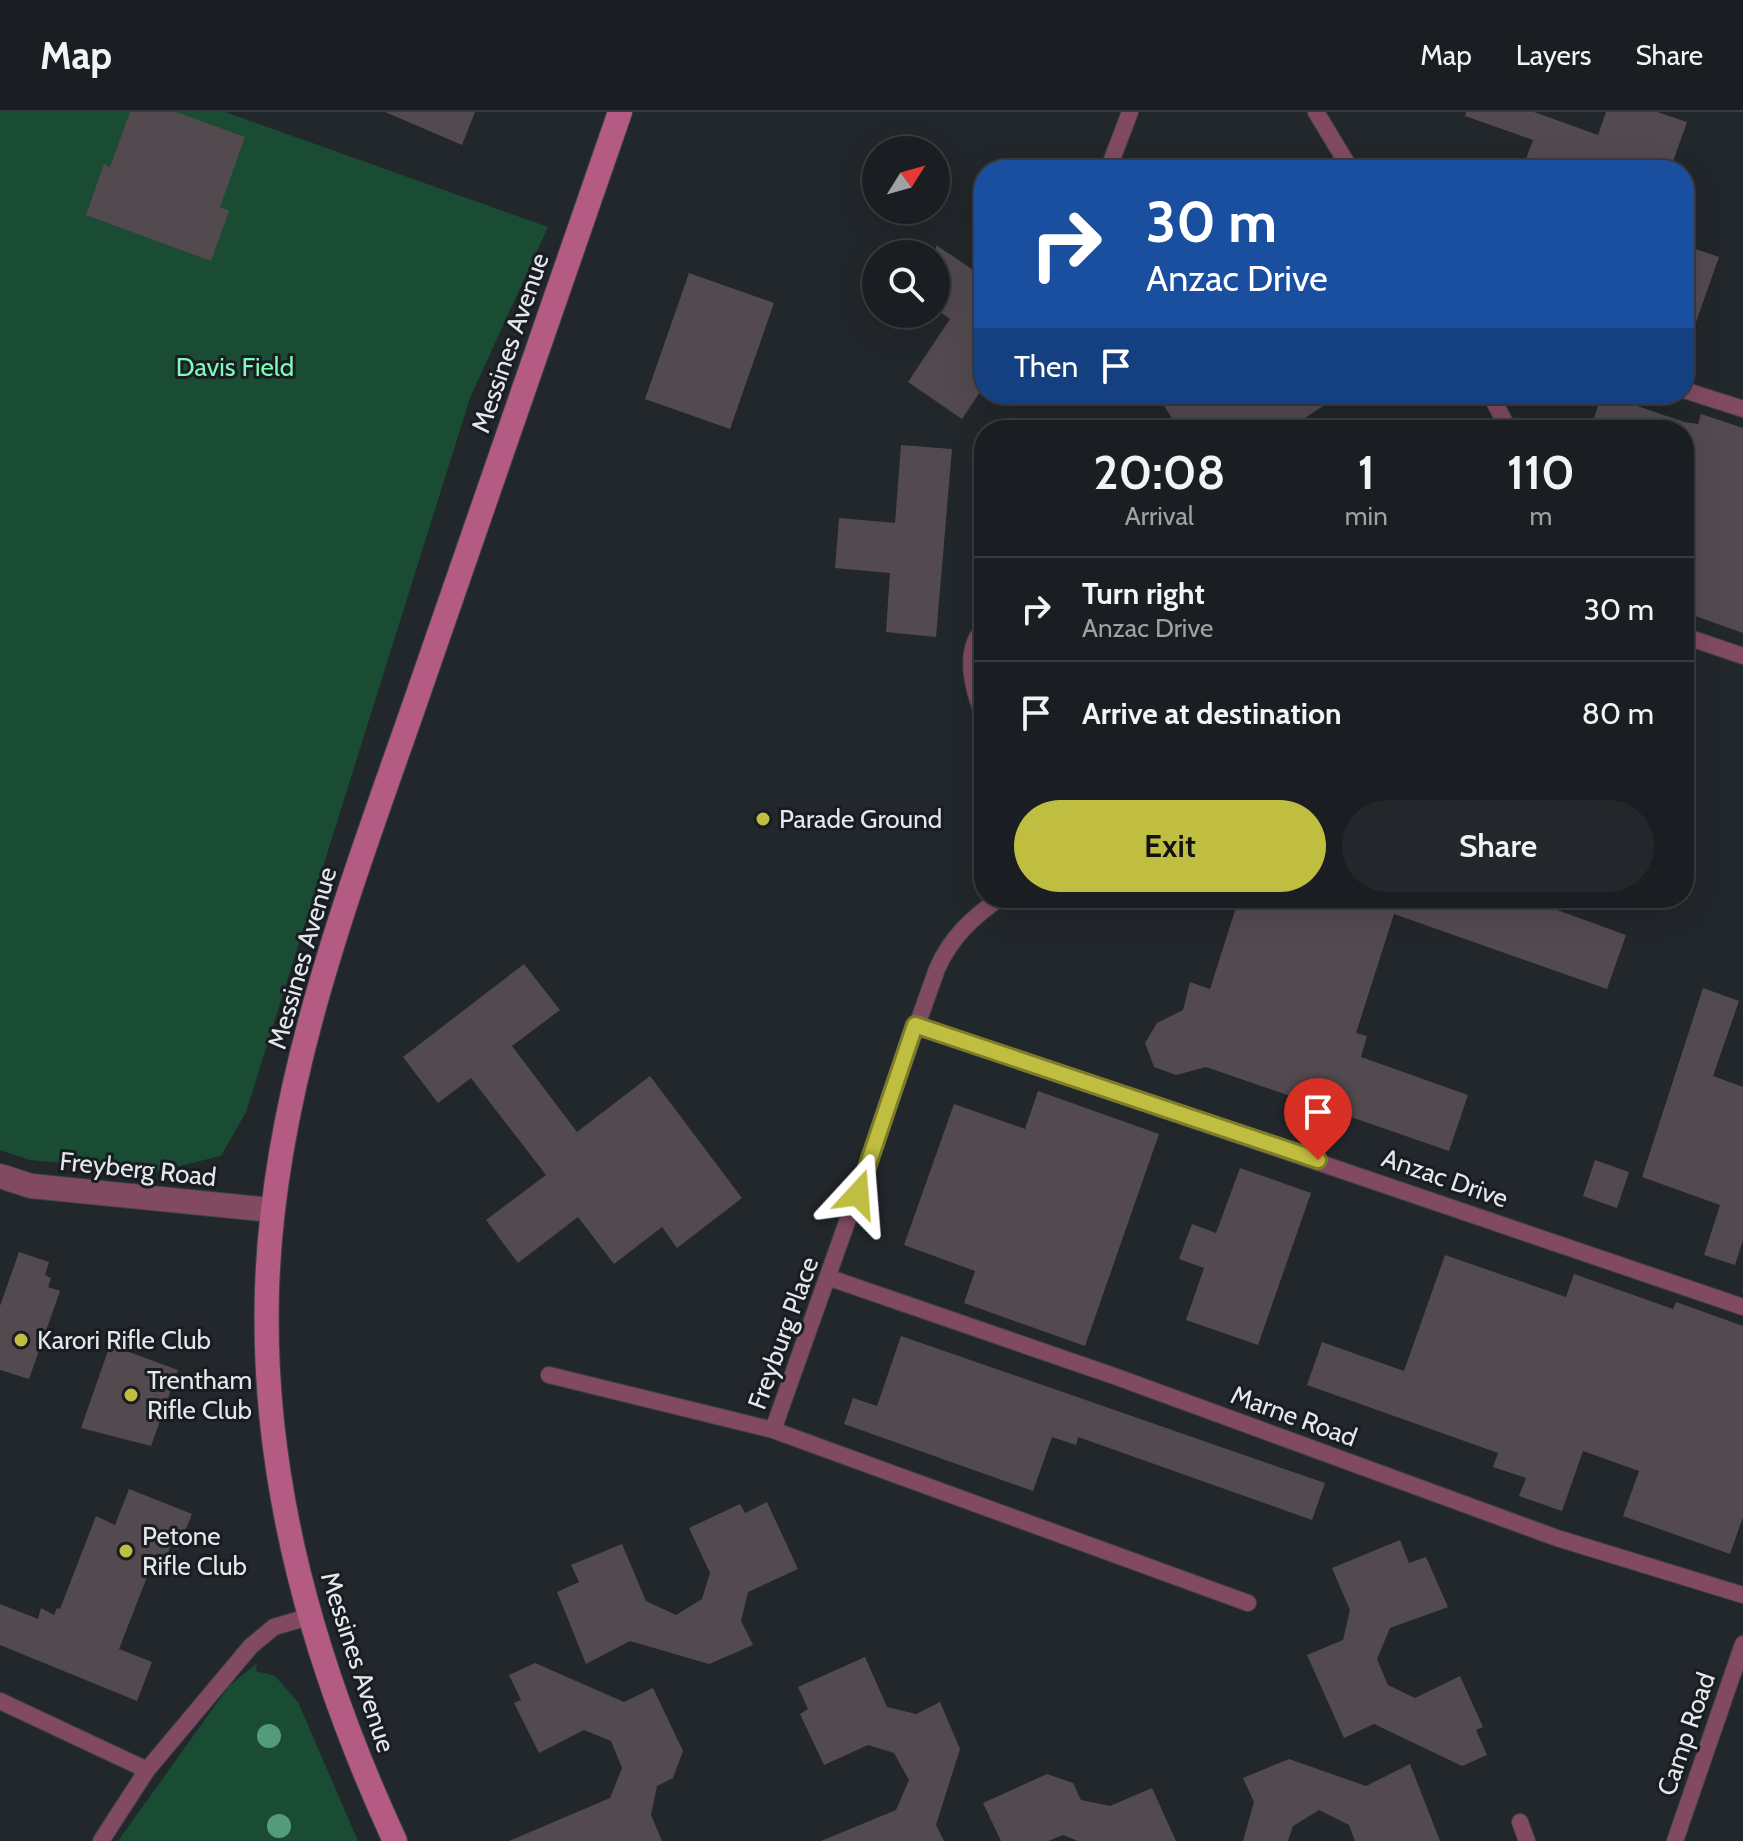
<!DOCTYPE html>
<style>
body{margin:0;font-family:Cabin,sans-serif;background:#23262a;color:#f1f3f6;height:100vh;display:flex;flex-direction:column;font-size:30px;white-space:nowrap}
*{box-sizing:border-box;margin:0}
p{font-size:26px;color:#9fa2a5}
.icon{flex:none;width:44px;height:44px;fill:none;stroke:currentColor;stroke-width:2;stroke-linecap:round;stroke-linejoin:round}
.map{position:relative;flex:1;overflow:hidden}
.drawer{position:absolute;left:974px;top:308px;width:720px;height:488px;display:flex;flex-direction:column;background:#1a1d21;border-radius:32px;box-shadow:0 8px 32px #0002,0 0 0 2px #383b3f}
.drawer>*{flex:none}
.guide{position:absolute;left:974px;top:48px;width:720px;height:244px;border-radius:32px;box-shadow:0 8px 32px #0002,0 0 0 2px #383b3f;background:#1a4fa0;color:#fff;overflow:hidden}
.needle{width:52px;rotate:53deg}
.controls{position:absolute;left:862px;top:24px;display:grid;gap:16px}
.controls a{display:grid;place-items:center;width:88px;height:88px;border-radius:50%;background:#1a1d21;box-shadow:0 8px 32px #0002,0 0 0 2px #383b3f;font-size:40px}
.pin{position:absolute;display:grid;place-items:center;width:68px;height:68px;color:#fff;margin:-82px -34px;border-radius:50% 50% 50% 0;rotate:-45deg;box-shadow:0 0 8px #0007}
.pin .icon{rotate:45deg}
.me{position:absolute;width:88px;margin:-44px;rotate:19deg;stroke-linejoin:round;filter:drop-shadow(0 0 6px #0008)}
.turn{display:flex;align-items:center;gap:28px;height:168px;padding:0 40px;font-size:36px}
.turn .icon{width:104px;height:104px;stroke-width:2.5}
.turn b{display:block;font-size:56px;line-height:68px}
.then{display:flex;align-items:center;height:76px;padding:0 40px;background:#0003;gap:16px;font-size:30px}
.eta{display:flex;justify-content:space-evenly;align-items:center;height:136px;text-align:center}
.eta b{font-size:48px;font-weight:600;line-height:56px}
.action{display:flex;gap:16px;margin-top:auto;padding:16px 40px}
.action a{flex:1;height:92px;border-radius:48px;background:#c0be40;color:#111;font-size:32px;font-weight:600;line-height:92px;text-align:center}
.action a+a{background:#23262a;color:#f1f3f6}
ul{padding:0;list-style:none}
li{display:flex;align-items:center;gap:24px;height:104px;padding:0 40px;border-top:2px solid #383b3f}
li div{flex:1}
li b{display:block;font-size:30px}
li em{font-style:normal}
header{display:flex;align-items:center;gap:48px;box-sizing:border-box;height:112px;padding:0 40px;background:#1a1d21;border-bottom:2px solid #383b3f}
header strong{font-size:38px}
nav{display:flex;gap:44px;margin-inline-start:auto;font-size:28px}
.map>svg:first-child{display:block}
</style>
<header>
<strong>Map</strong>
<nav><a>Map</a><a>Layers</a><a>Share</a></nav>
</header>
<div class="map">
<svg width="1743" height="1729" viewBox="0 0 1743 1729">
<rect width="100%" height="100%" fill="#22272c"/>
<path fill="#194c32" d="M0,0h225l323,115 -78,171 -224,714 -25,44 -67,16 -124,-12 -30,-10z
M257,1551l-1,8 19,5 23,26 60,139h-240l111,-155z"/>
<path fill="#524a4f" d="M130,0h46l69,25 -25,70 9,4 -18,50 -125,-46 18,-51 6,3z
M385,0h90l-13,33z
M1466,0h68l64,23 8,-23h51l30,10 -17,48h-148l11,-30 -68,-24z
M936,133l48,32v109l-22,33 -54,-37 42,-63 -14,-10z
M1684,133l35,12 -31,88h-4z
M689,161l85,30 -44,126 -85,-30z
M1156,282h185l-54,36h-107z
M1602,282l82,28 14,2 3,-10 42,14v205l-59,-21v-182h-94z
M901,333l51,4 -16,188 -50,-5 4,-59 -55,-5 4,-50 56,5z
M1239,786h285l102,37 -19,54 -213,-75 -38,119 11,3 -6,21 107,38 -19,56 -243,-84 -30,8 -22,-8 -9,-24 12,-20 26,-13 7,-28 20,7z
M524,852l36,46 -48,36 65,86 73,-56 92,122 -65,50 -15,-21 -48,37 -36,-47 -60,46 -32,-43 60,-45 -75,-97 -33,25 -35,-46z
M1703,876l36,13 -26,75 30,11v153l-8,25 -31,-10 16,-50 -78,-28z
M1038,979l121,43 -74,212 -121,-43 11,-32 -71,-26 50,-141 71,25z
M1595,1048l34,12 -12,36 -34,-12z
M1240,1056l71,25 -53,152 -72,-25 18,-52 -25,-9 13,-35 24,9z
M19,1140l30,10 -4,13 6,3 -3,9 12,4 -31,88 -29,-9v-64z
M1445,1143l121,42 8,-23 99,35 3,-7 67,24v191l-13,37 -107,-38 16,-45 -56,-20 -21,60 -43,-15 7,-18 -33,-11 5,-14 -191,-68 15,-43 82,29z
M901,1224l424,147 -13,37 -234,-83 -2,8 -24,-8 -19,54 -189,-67 9,-26 24,8z
M110,1233l68,25 -27,76 -70,-18z
M129,1377l63,25 -14,35 -7,-4 -5,13 -10,-4 -37,95 33,13 -15,39 -137,-56v-41l38,15 3,-11 13,7 3,-7 3,1 36,-93 19,9z
M767,1390l31,67 -50,23 -7,29 12,24 -44,19 -79,-23 -44,23 -29,-72 22,-10 -8,-17 51,-21 24,57 30,14 26,-16 8,-26 -21,-45 51,-24 5,9z
M1400,1428l9,23 17,-6 22,50 -58,21 -13,31 11,26 27,13 45,-22 23,51 -7,3 11,25 -25,11 -88,-42 -30,14 -37,-83 36,-15 7,-30 -18,-42z
M865,1545l22,50 29,7 24,-12 20,47 -24,76 8,16h-123l75,-31 13,-30 -15,-27 -26,-8 -44,20 -24,-51 8,-5 -10,-22z
M535,1551l89,39 29,-14 30,63 -10,27 -16,8 -6,29 11,26h-153l101,-43 12,-30 -11,-27 -27,-11 -45,23 -25,-50 7,-3 -12,-25z
M1289,1647l77,27 44,-22 30,77h-85l-6,-16 -30,-15 -26,16 -5,15h-45l11,-39 -11,-24z
M1047,1662l26,9 8,17 29,6 42,-18 24,53h-98l-15,-6 -15,6h-47l-18,-38z"/>
<g fill="none" stroke-linecap="round" stroke-linejoin="round">
<defs>
<path id="lane" d="M1316,0l35,58
M1108,58l22,-58
M1684,278l59,19
M1490,282l19,36
M984,516c-22,23 -11,63 0,88
M1684,524l59,20
M915,913l828,282
M830,1166l284,98 443,162 186,57
M549,1263l224,55 475,173
M773,1318l164,-461c14,-32 35,-51 63,-71
M0,1589l147,69 104,-124 23,-19 34,-10
M1520,1710l7,19
M101,1729l46,-71
M1675,1729l68,-197"/>
<path id="street" d="M0,1064l31,10 240,24"/>
<path id="secondary" d="M395,1729c-80,-173 -134,-358 -128,-551 6,-202 82,-398 148,-587 69,-197 137,-394 205,-591"/>
</defs>
<use href="#lane" stroke="#3d4247" stroke-width="18"/>
<use href="#street" stroke="#3d4247" stroke-width="26"/>
<use href="#secondary" stroke="#3d4247" stroke-width="26"/>
<use href="#lane" stroke="#814a61" stroke-width="16"/>
<use href="#street" stroke="#814a61" stroke-width="24"/>
<use href="#secondary" stroke="#b45b83" stroke-width="24"/>
</g>
<g fill="#539c79">
<circle cx="269" cy="1624" r="12"/>
<circle cx="279" cy="1714" r="12"/>
</g>
<g fill="none" stroke-linecap="round" stroke-linejoin="round">
<defs>
<path id="route" d="M858,1082l57,-169 403,135"/>
</defs>
<use href="#route" stroke="#7d7c2a" stroke-width="20"/>
<use href="#route" stroke="#c0be40" stroke-width="14"/>
</g>
<g fill="#c0be40" stroke="#191d22" stroke-width="3">
<circle cx="763" cy="707" r="8"/>
<circle cx="21" cy="1228" r="8"/>
<circle cx="131" cy="1283" r="8"/>
<circle cx="126" cy="1439" r="8"/>
</g>
<g text-anchor="middle" stroke-width="6" stroke-linejoin="round" paint-order="stroke">
<g font-size="26" fill="#e4e7eb" stroke="#191d22">
<text transform="translate(510 231) rotate(-71)" y="9">Messines Avenue</text>
<text transform="translate(302 846) rotate(-74)" y="9">Messines Avenue</text>
<text transform="translate(138 1057) rotate(6)" y="9">Freyberg Road</text>
<text transform="translate(1445 1066) rotate(19)" y="9">Anzac Drive</text>
<text transform="translate(783 1221) rotate(-70)" y="9">Freyburg Place</text>
<text transform="translate(1294 1304) rotate(20)" y="9">Marne Road</text>
<text transform="translate(358 1550) rotate(72)" y="9">Messines Avenue</text>
<text transform="translate(1686 1622) rotate(-71)" y="9">Camp Road</text>
</g>
<g font-size="26" fill="#7bfcb8" stroke="#191d22">
<text x="235" y="264">Davis Field</text>
</g>
<g font-size="26" fill="#e4e7eb" stroke="#191d22" text-anchor="start">
<text x="779" y="716">Parade Ground</text>
<text x="37" y="1237">Karori Rifle Club</text>
<text x="147" y="1277">Trentham<tspan x="147" dy="30">Rifle Club</tspan></text>
<text x="142" y="1433">Petone<tspan x="142" dy="30">Rifle Club</tspan></text>
</g>
</g>
</svg>
<div class="controls">
<a><svg class="needle" viewBox="-14 -14 28 28"><path d="M0-13l5 13h-10z" fill="#e53935"/><path d="M0 13l5-13h-10z" fill="#9fa2a5"/></svg></a>
<a><svg class="icon" aria-label="search" viewBox="0 0 24 24"><circle cx="10" cy="10" r="6"/><path d="M15 15l6 6"/></svg></a>
</div>
<div class="pin" style="left:1318px;top:1048px;background:#d93025"><svg class="icon" aria-label="arrive" viewBox="0 0 24 24"><path d="M6 21V4h12l-3 4 3 4H6"/></svg></div>
<svg class="me" style="left:858px;top:1082px" viewBox="-20 -20 40 40"><path d="M0-17L14 15 0 8-14 15z" fill="#c0be40" stroke="#fff" stroke-width="4"/></svg>
<div class="guide">
<div class="turn"><svg class="icon" aria-label="right" viewBox="0 0 24 24"><path d="M7 20v-9h11M14 6l5 5-5 5"/></svg><div><b>30 m</b>Anzac Drive</div></div>
<div class="then">Then<svg class="icon" aria-label="arrive" viewBox="0 0 24 24"><path d="M6 21V4h12l-3 4 3 4H6"/></svg></div>
</div>
<section class="drawer">
<div class="eta">
<div><b>20:08</b><p>Arrival</p></div>
<div><b>1</b><p>min</p></div>
<div><b>110</b><p>m</p></div>
</div>
<ul>
<li><svg class="icon" aria-label="right" viewBox="0 0 24 24"><path d="M7 20v-9h11M14 6l5 5-5 5"/></svg><div><b>Turn right</b><p>Anzac Drive</p></div><em>30 m</em></li>
<li><svg class="icon" aria-label="arrive" viewBox="0 0 24 24"><path d="M6 21V4h12l-3 4 3 4H6"/></svg><div><b>Arrive at destination</b></div><em>80 m</em></li>
</ul>
<div class="action"><a>Exit</a><a>Share</a></div>
</section>
</div>
